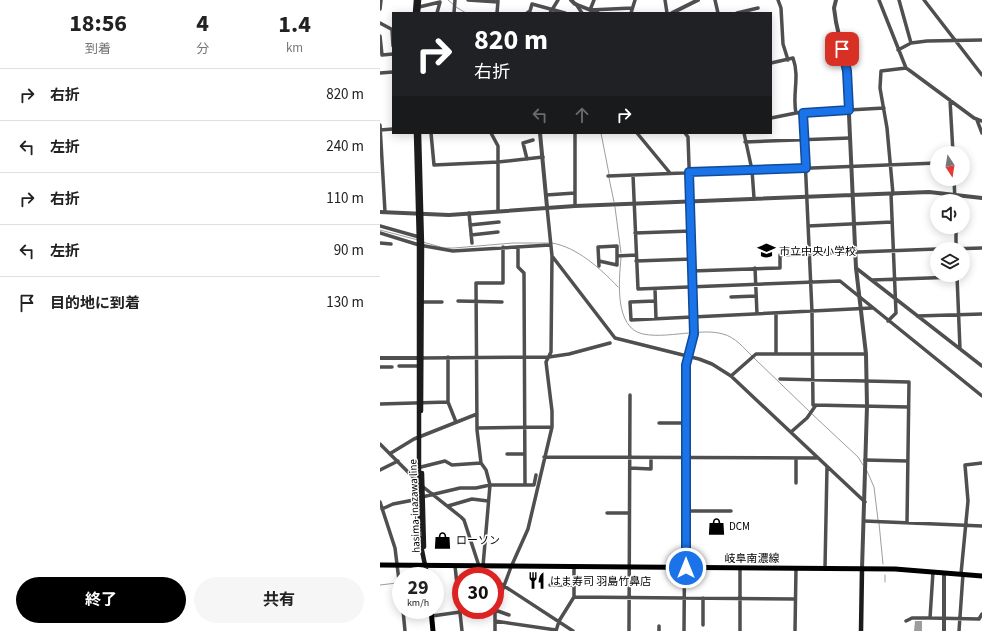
<!DOCTYPE html>
<html lang="ja">
<meta charset="utf-8">
<style>
body{margin:0;font-family:"Source Sans 3","Noto Sans JP",sans-serif;background:#f6f6f6;color:#222;height:100vh;display:flex;flex-direction:column;font-size:15px;white-space:nowrap}
*{box-sizing:border-box;margin:0}
p{font-size:13px;color:#767676}
.icon{flex:none;width:22px;height:22px;fill:none;stroke:currentColor;stroke-width:2;stroke-linecap:round;stroke-linejoin:round}
.map{position:relative;flex:1;overflow:hidden}
.panel{display:flex;flex-direction:column;background:#fff;width:380px}
.panel>*{flex:none}
.hud{position:absolute;left:12px;top:12px;width:380px;height:122px;border-radius:0px;box-shadow:0 2px 10px #0003;background:#202124;color:#fff;overflow:hidden}
.needle{width:26px;rotate:168deg}
.fabs{position:absolute;left:550px;top:146px;display:grid;gap:8px}
.fabs a{display:grid;place-items:center;width:40px;height:40px;border-radius:50%;background:#fff;box-shadow:0 2px 10px #0003;font-size:20px}
.speed{position:absolute;left:12px;top:567px;display:flex;gap:8px;font-size:20px;font-weight:700;text-align:center}
.speed>*{display:grid;place-content:center;width:52px;height:52px;border-radius:50%;background:#fff;box-shadow:0 2px 10px #0003;line-height:1}
.speed small{font-size:10px;font-weight:400}
.speed .limit{border:6px solid #d22;background:#fff;color:#111}
.pin{position:absolute;display:grid;place-items:center;width:34px;height:34px;color:#fff;margin:-17px;border-radius:8px;box-shadow:0 2px 6px #0006}
.me{position:absolute;width:44px;margin:-22px;rotate:0deg;stroke-linejoin:round;filter:drop-shadow(0 0 3px #0008)}
.turn{display:flex;align-items:center;gap:14px;height:84px;padding:0 16px;font-size:18px}
.turn .icon{width:52px;height:52px;stroke-width:2.5}
.turn b{display:block;font-size:28px;line-height:34px}
.lanes{display:flex;align-items:center;height:38px;padding:0 16px;background:#0003;justify-content:center;gap:20px;direction:ltr}
.lanes .off{opacity:.35}
.eta{display:flex;justify-content:space-evenly;align-items:center;height:68px;text-align:center}
.eta b{font-size:24px;font-weight:700;line-height:28px}
.action{display:flex;gap:8px;margin-top:auto;padding:8px 16px}
.action a{flex:1;height:46px;border-radius:24px;background:#000;color:#fff;font-size:16px;font-weight:700;line-height:46px;text-align:center}
.action a+a{background:#f6f6f6;color:#222}
ul{padding:0;list-style:none}
li{display:flex;align-items:center;gap:12px;height:52px;padding:0 16px;border-top:1px solid #e0e0e0}
li div{flex:1}
li b{display:block;font-size:15px}
li em{font-style:normal}
main{display:flex;flex:1;min-height:0}
.map>svg:first-child{display:block}
</style>
<main>
<section class="panel">
<div class="eta">
<div><b>18:56</b><p>到着</p></div>
<div><b>4</b><p>分</p></div>
<div><b>1.4</b><p>km</p></div>
</div>
<ul>
<li><svg class="icon" aria-label="right" viewBox="0 0 24 24"><path d="M7 20v-9h11M14 6l5 5-5 5"/></svg><div><b>右折</b></div><em>820 m</em></li>
<li><svg class="icon" aria-label="left" viewBox="0 0 24 24"><path d="M17 20v-9H6M10 6l-5 5 5 5"/></svg><div><b>左折</b></div><em>240 m</em></li>
<li><svg class="icon" aria-label="right" viewBox="0 0 24 24"><path d="M7 20v-9h11M14 6l5 5-5 5"/></svg><div><b>右折</b></div><em>110 m</em></li>
<li><svg class="icon" aria-label="left" viewBox="0 0 24 24"><path d="M17 20v-9H6M10 6l-5 5 5 5"/></svg><div><b>左折</b></div><em>90 m</em></li>
<li><svg class="icon" aria-label="arrive" viewBox="0 0 24 24"><path d="M6 21V4h12l-3 4 3 4H6"/></svg><div><b>目的地に到着</b></div><em>130 m</em></li>
</ul>
<div class="action"><a>終了</a><a>共有</a></div>
</section>
<div class="map">
<svg width="602" height="631" viewBox="0 0 602 631">
<rect width="100%" height="100%" fill="#fff"/>
<path fill="#9d9d9d" d="M535,621h7v10h-8z"/>
<g fill="none" stroke-linecap="round" stroke-linejoin="round">
<path stroke="#9d9d9d" stroke-width="1" d="M68,0l6,5
M76,7l10,6
M221,133l8,41
M229,178l5,24
M235,207l6,46
M0,230l38,10
M43,242l21,6h10l59,-5h36
M172,243c25,4 49,26 66,44
M241,258c-2,22 -7,70 22,76 15,3 32,0 46,-1 12,-1 23,-2 34,1 12,3 21,14 29,22
M374,358l56,54
M432,414l46,43 5,8
M487,471l7,16 4,33
M499,523l4,41
M505,575v7
M0,585l17,-2"/>
<path stroke="#4f4f4f" stroke-width="3.5" d="M88,0l30,2
M214,0l-4,10 42,-2
M285,0l2,13
M335,0l3,13
M398,0l3,8 2,36 5,16
M499,0l27,68
M519,0l12,43
M544,0l58,75
M196,4l6,9
M39,7l21,-5 -3,11
M0,9l1,-9
M74,13l1,-13
M117,13l1,-12
M147,13l3,-2 2,-7 33,9
M170,13l8,-13
M251,13l4,-13
M357,13l21,-5
M0,23l13,7
M12,30l1,16
M0,36l2,19 11,-1
M518,50l13,-7 16,-2 55,-1
M391,63l22,-5c7,19 -1,37 3,55
M0,73l13,-1
M570,100l3,53
M423,113l9,199 1,93 95,2
M391,118l25,-5 88,-5
M597,120l5,13
M0,125l5,87
M0,130l13,-1
M51,133l3,32 64,-3 45,-5
M111,133l7,13v64
M195,133v73
M257,133l33,40
M364,133l8,37 2,28
M365,142l105,-4
M147,159l-4,-16 10,-3
M253,175l5,114 202,-8 142,115
M228,176l329,-13
M574,179l1,22
M513,194l-6,-66 -7,-40 1,-17 25,-3 3,2 65,48 8,3
M166,195l29,-2
M89,213l3,30
M90,225l29,-3
M0,226l39,11
M428,226l84,-4
M576,227v22
M0,233l39,12 34,6 97,-6
M255,233l56,-2
M91,235l27,-3
M0,243l11,1
M138,247v20l6,6 1,212
M569,249l33,-1
M172,256l63,82 84,21 13,5 19,12 134,126
M237,256l19,-1
M219,261l18,4v-19l-19,1 1,19
M256,261l56,-2
M375,268l2,46
M476,268l126,98
M312,271l88,-3v-13l157,-6
M577,276l3,73
M492,280l85,-3
M275,289l1,30
M351,297l25,-1
M78,301l44,1
M275,301l-25,1 1,18 241,-12
M39,302h23
M537,316l65,-2
M508,321l8,-8 -5,-119
M396,354v-41
M42,358l127,-1 20,-3 41,-11
M19,366h22
M0,367h12
M351,376l25,-22h110
M400,379l129,3 -2,141
M68,402v-45
M0,404l68,-2 8,20
M279,423h27
M97,428l75,-1
M411,432l16,-14 9,-13
M0,444l42,42 39,31 3,3 15,46 2,5 8,5
M11,453l23,-14 63,-25
M127,454h18
M164,457l273,1
M485,460l43,1
M41,467l24,-6 7,4 29,-2
M250,468l21,1v-11
M0,470l18,-9
M416,483v-25
M42,497l38,-9h16l14,-3h44l2,-10
M0,502l15,46 6,49
M68,506l24,-7 16,2
M2,509l11,-5 26,-5
M306,511h45
M227,513h22
M484,521l118,5
M75,566l7,65
M103,566l7,-81 -4,-15 -5,-7 -4,-33 -1,-147h27v-36
M445,568l2,-101
M553,572l-3,46 49,1 3,-5
M581,574l7,-73 -3,-36 17,-2
M115,580l78,51
M170,585h24
M194,597v-31
M23,610l2,21
M115,610l14,5
M52,616l28,-4
M115,621l61,9
M526,621l6,-3h18
M323,625v-27
M115,631v-21l16,-43 17,-38 24,-102v-16l-6,-49 5,-10 1,-96 -5,-49
M176,631l3,-10 15,-24 221,2
M249,631l1,-236
M279,631v-5
M304,631l2,-266 9,-31 -7,-197 -3,-4
M360,631v-63
M415,631l1,-63
M579,631l4,-57"/>
<path stroke="#4f4f4f" stroke-width="4" d="M191,0l4,4 23,9
M456,0l-2,8 2,14 11,49 9,197 10,86 1,52 -5,163
M292,13l26,-13
M160,133l7,74
M0,212l69,3 126,-9 354,-14 53,6
M0,358h42
M564,631v-58"/>
<path stroke="#1c1c1c" stroke-width="4.5" d="M35,13l1,-13
M38,13l1,-13
M36,133l3,112v291l6,29
M39,133l3,112 -1,166
M42,473l2,74
M481,631l1,-62"/>
<path stroke="#000" stroke-width="5" d="M0,565l515,4 87,7
M45,565l2,11
M51,610l2,21"/>
</g>
<g fill="none" stroke-linecap="round" stroke-linejoin="round">
<defs>
<path id="route" d="M306,568v-203l8,-31 -5,-162 117,-4 -3,-55 46,-3 -2,-39 -5,-22"/>
</defs>
<use href="#route" stroke="#114b97" stroke-width="10"/>
<use href="#route" stroke="#1a73e8" stroke-width="7"/>
</g>
<defs>
<symbol id="school-bare" viewBox="-9 -9 18 18"><path d="M0-5L7-2L0 1L-7-2ZM-4 1L0 2.5L4 1V4Q0 6-4 4Z" fill="#000" stroke="#fff" stroke-width="2.5" paint-order="stroke"/></symbol>
<symbol id="shop-bare" viewBox="-9 -9 18 18"><path d="M-5-2.5h2.3a2.7 3.5 0 0 1 5.4 0H5L5.5 6h-11ZM-1.5-2.5h3a1.5 2.3 0 0 0-3 0Z" fill="#000" stroke="#fff" stroke-width="2.5" paint-order="stroke"/></symbol>
<symbol id="restaurant-bare" viewBox="-9 -9 18 18"><path d="M-5-6h1v4h1v-4h1v4h1v-4h1v5L-1.5 .5V6h-2V.5L-5-1ZM5-6V6H3V1.5H1.5Q1.5-4 5-6Z" fill="#000" stroke="#fff" stroke-width="2.5" paint-order="stroke"/></symbol>
</defs>
<g fill-rule="evenodd">
<use href="#school-bare" x="374" y="238" width="25" height="25"/>
<use href="#shop-bare" x="324" y="514" width="25" height="25"/>
<use href="#shop-bare" x="50" y="528" width="25" height="25"/>
<use href="#restaurant-bare" x="144" y="568" width="25" height="25"/>
</g>
<g text-anchor="middle" stroke-width="3" stroke-linejoin="round" paint-order="stroke">
<g font-size="11" fill="#000" stroke="#fff" text-anchor="start">
<text x="399" y="255">市立中央小学校</text>
<text x="349" y="530">DCM</text>
<text x="76" y="544">ローソン</text>
<text x="170" y="585">はま寿司 羽島竹鼻店</text>
</g>
<g font-size="11" fill="#000" stroke="#fff">
<text transform="translate(34 506) rotate(-92)" y="4">hasima-inazawa line</text>
<text x="372" y="562">岐阜南濃線</text>
</g>
</g>
</svg>
<div class="fabs">
<a><svg class="needle" viewBox="-14 -14 28 28"><path d="M0-13l5 13h-10z" fill="#e53935"/><path d="M0 13l5-13h-10z" fill="#767676"/></svg></a>
<a><svg class="icon" aria-label="sound" viewBox="0 0 24 24"><path d="M4 9h4l5-4v14l-5-4H4zM17 9q2 3 0 6"/></svg></a>
<a><svg class="icon" aria-label="layers" viewBox="0 0 24 24"><path d="M12 4l9 5-9 5-9-5zM3 14l9 5 9-5"/></svg></a>
</div>
<div class="speed"><div>29<small>km/h</small></div><div class="limit">30</div></div>
<div class="pin" style="left:462px;top:49px;background:#d93025"><svg class="icon" aria-label="arrive" viewBox="0 0 24 24"><path d="M6 21V4h12l-3 4 3 4H6"/></svg></div>
<svg class="me" style="left:306px;top:568px" viewBox="-20 -20 40 40"><circle r="17" fill="#1a73e8" stroke="#fff" stroke-width="3"/><path d="M0-11L8 9 0 5-8 9z" fill="#fff"/></svg>
<div class="hud">
<div class="turn"><svg class="icon" aria-label="right" viewBox="0 0 24 24"><path d="M7 20v-9h11M14 6l5 5-5 5"/></svg><div><b>820 m</b>右折</div></div>
<div class="lanes"><svg class="icon off" aria-label="left" viewBox="0 0 24 24"><path d="M17 20v-9H6M10 6l-5 5 5 5"/></svg><svg class="icon off" aria-label="ahead" viewBox="0 0 24 24"><path d="M12 20V5M6 11l6-6 6 6"/></svg><svg class="icon" aria-label="right" viewBox="0 0 24 24"><path d="M7 20v-9h11M14 6l5 5-5 5"/></svg></div>
</div>
</div>
</main>
